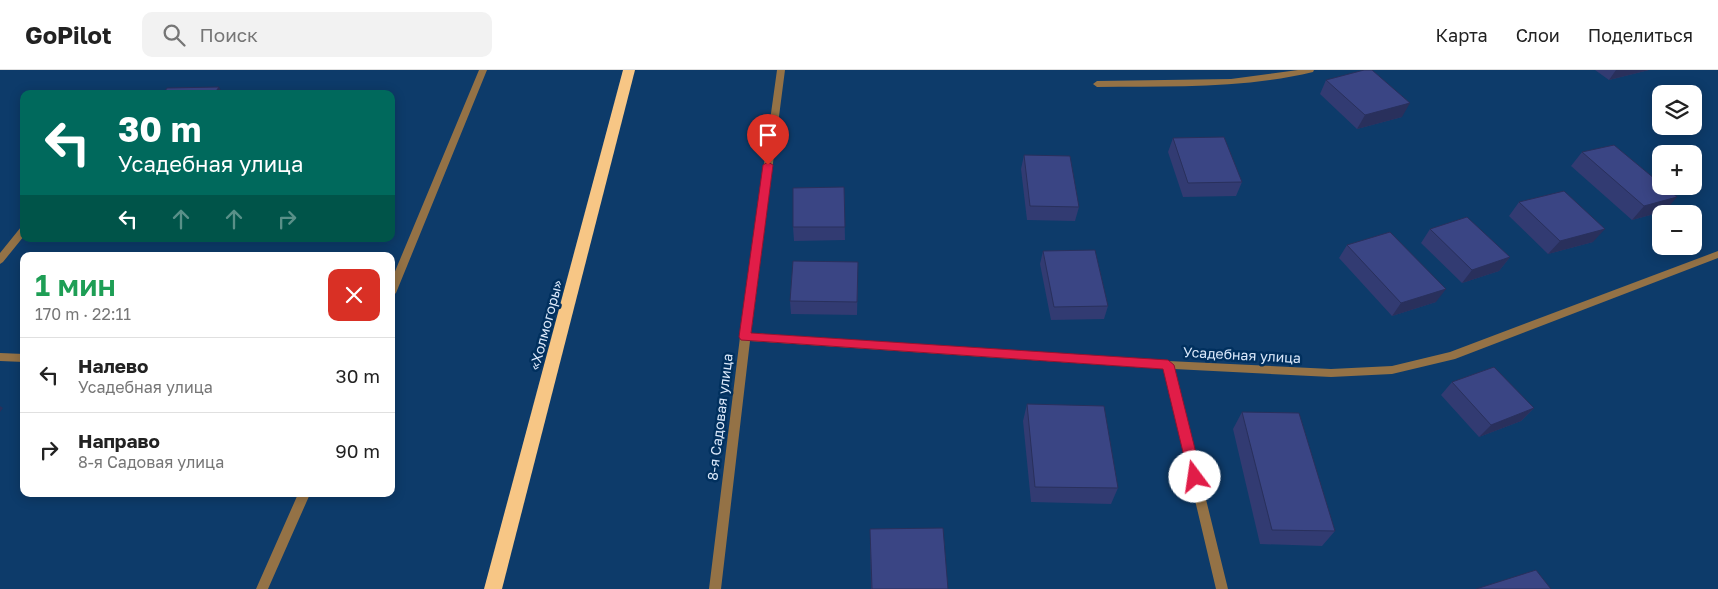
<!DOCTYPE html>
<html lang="ru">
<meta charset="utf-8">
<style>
body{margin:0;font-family:"Golos Text",sans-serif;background:#f2f2f2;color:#222;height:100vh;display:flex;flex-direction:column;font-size:19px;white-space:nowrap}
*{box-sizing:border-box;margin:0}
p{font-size:16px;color:#767676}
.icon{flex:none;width:28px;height:28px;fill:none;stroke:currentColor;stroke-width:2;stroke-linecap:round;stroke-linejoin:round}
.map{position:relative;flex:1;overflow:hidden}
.drawer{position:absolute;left:20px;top:182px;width:375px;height:245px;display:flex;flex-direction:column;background:#fff;border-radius:10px;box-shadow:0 2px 12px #0003}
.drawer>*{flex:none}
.hud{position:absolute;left:20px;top:20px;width:375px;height:152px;border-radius:10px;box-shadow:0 2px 12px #0003;background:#00695c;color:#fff;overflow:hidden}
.fabs{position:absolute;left:1652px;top:15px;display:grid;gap:10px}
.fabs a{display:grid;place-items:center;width:50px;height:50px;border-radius:10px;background:#fff;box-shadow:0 2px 12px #0003;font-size:25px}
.pin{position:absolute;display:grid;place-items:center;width:42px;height:42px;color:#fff;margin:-51px -21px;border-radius:50% 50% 50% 0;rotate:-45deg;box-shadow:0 0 5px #0007}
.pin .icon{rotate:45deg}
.me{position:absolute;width:55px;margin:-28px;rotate:346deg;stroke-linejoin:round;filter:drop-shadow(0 0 4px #0008)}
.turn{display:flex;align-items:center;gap:18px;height:105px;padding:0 15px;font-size:22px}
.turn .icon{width:65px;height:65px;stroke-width:2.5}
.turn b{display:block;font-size:35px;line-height:42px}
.lanes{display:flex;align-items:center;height:48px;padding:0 15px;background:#0003;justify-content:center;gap:25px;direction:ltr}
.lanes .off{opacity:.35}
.round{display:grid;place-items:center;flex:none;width:52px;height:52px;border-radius:10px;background:#f2f2f2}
.overview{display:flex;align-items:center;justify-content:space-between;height:85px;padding:0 15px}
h1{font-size:30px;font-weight:600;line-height:38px;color:#1e9e55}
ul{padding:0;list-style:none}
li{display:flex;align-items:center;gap:15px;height:75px;padding:0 15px;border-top:1px solid #e0e0e0}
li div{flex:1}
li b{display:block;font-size:19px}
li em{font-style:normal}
header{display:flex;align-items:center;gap:30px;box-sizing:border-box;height:70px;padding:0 25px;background:#fff;border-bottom:1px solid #e0e0e0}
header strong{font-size:24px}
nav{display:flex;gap:28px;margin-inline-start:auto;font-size:18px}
.search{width:350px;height:45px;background:#f2f2f2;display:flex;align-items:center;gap:12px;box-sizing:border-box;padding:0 18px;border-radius:10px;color:#767676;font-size:19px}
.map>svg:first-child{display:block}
</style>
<header>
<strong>GoPilot</strong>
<div class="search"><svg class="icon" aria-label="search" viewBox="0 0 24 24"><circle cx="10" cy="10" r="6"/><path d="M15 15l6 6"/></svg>Поиск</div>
<nav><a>Карта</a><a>Слои</a><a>Поделиться</a></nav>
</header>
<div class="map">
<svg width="1718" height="519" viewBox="0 0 1718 519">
<rect width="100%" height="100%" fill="#0d3b6a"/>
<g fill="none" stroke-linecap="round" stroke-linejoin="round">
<path fill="#947246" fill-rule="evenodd" d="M479,0h8l-91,223 -5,4v-16z
M777,0h8l-34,263 417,28 163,8 61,-3 58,-14 268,-101v7l-263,101 -63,15 -61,3 -157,-8 54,220h-12l-52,-220 -414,-28 -29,248h-12l31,-252z
M1298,0h16l-1,2c-71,17 -144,14 -216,15l-4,-3 4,-3 134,-2z
M24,156v10l-21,26 -3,2v-11l21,-26z
M0,283l24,1v8l-24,-1z
M298,424h12l-42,95h-12z"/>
<path fill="#f7c685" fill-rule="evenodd" d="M623,0h12l-133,519h-18z"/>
</g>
<path fill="#323b72" d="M1595,0h54l-40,10z
M1326,10l76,37 -45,12 -37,-35z
M1173,68l69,44 -6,14 -53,1 -15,-45z
M1582,82l83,59 -33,9 -61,-54z
M1024,85l55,52 -4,14 -48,-1 -6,-51z
M844,117l1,53 -51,1 -1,-14z
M1519,132l74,40 -45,12 -39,-38z
M1430,159l80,28 -11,14 -37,12 -41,-40z
M1347,175l89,57 -44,14 -53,-58z
M1043,181l65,55 -4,13 -53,1 -11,-56z
M858,206l-1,39 -66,-1 -1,-13z
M1452,312l82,26 -13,13 -42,16 -38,-42z
M1027,334l91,84 -7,16 -80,-2 -8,-81z
M1242,342l93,119 -13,15 -62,-2 -27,-115z
M870,459l78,60h-77z"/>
<path fill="#29305c" d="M1616,0h33l-40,10z
M219,17l4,7h-9z
M1410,33l-8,14 -45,12 8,-14z
M1677,127l-12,14 -33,9 12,-14z
M1605,159l-12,13 -45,12 12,-13z
M1510,187l-11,14 -37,12 10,-13z
M1446,219l-10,13 -44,14 9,-13z
M0,336l3,2 -3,4z
M1534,338l-13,13 -42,16 12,-12z"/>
<path fill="#3a4584" stroke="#29305c" d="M1364,0h8l38,33 -45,12 -39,-35z
M219,17l-5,7h-51l4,-6z
M1224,67l18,45 -54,1 -15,-45z
M1614,75l47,39v2h3l13,11 -33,9 -62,-54z
M1024,85l46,1 9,51 -49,-1z
M844,117l1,40h-52v-39z
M1564,121l41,38 -45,12 -41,-39z
M1467,147l43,40 -38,13 -42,-41z
M1390,162l56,57 -45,14 -54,-58z
M1095,180l13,56 -54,1 -11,-56z
M793,191l65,1 -1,40 -67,-1z
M1494,297l40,41 -43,17 -39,-43z
M1027,334l77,2 14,82 -83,-1z
M1242,342l57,1 36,118 -63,-1z
M943,458l5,61h-76l-2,-60z
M1536,500l15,19h-75z"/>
<path fill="#e11d48" stroke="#92132f" d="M768,92l5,3 -22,168 417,27 6,5 28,112 -2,4 -5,2 -6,-6 -26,-108 -422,-29 -2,-3 24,-172z"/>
<g text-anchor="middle" stroke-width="5" stroke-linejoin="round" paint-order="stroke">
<g font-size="14" fill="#dae8fa" stroke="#01305e">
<text transform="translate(546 255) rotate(-75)" y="5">«Холмогоры»</text>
<text transform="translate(1242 285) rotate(3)" y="5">Усадебная улица</text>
<text transform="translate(720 347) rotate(-83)" y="5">8-я Садовая улица</text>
</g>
</g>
</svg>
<div class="fabs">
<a><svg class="icon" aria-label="layers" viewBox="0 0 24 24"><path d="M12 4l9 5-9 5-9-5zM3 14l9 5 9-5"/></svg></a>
<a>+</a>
<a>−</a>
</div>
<div class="pin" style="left:768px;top:95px;background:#d93025"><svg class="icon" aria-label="arrive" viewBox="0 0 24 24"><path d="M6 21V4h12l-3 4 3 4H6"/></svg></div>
<svg class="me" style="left:1195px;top:407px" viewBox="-20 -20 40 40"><circle r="19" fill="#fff"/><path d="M0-13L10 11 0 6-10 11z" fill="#e11d48"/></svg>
<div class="hud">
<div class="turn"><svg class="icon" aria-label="left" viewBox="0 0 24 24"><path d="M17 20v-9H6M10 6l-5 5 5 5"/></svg><div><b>30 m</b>Усадебная улица</div></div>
<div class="lanes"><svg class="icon" aria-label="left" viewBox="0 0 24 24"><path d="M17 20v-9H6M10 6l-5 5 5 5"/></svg><svg class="icon off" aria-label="ahead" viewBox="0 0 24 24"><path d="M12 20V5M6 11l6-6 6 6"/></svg><svg class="icon off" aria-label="ahead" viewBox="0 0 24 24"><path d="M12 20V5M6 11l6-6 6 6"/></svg><svg class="icon off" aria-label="right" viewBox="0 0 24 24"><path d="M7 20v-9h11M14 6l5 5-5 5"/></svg></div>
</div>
<section class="drawer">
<div class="overview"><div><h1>1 мин</h1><p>170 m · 22:11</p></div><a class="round" style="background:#d93025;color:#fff"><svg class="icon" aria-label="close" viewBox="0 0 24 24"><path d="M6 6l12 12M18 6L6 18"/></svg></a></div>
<ul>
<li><svg class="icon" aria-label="left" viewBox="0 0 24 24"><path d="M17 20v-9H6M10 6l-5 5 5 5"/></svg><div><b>Налево</b><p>Усадебная улица</p></div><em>30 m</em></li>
<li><svg class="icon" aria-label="right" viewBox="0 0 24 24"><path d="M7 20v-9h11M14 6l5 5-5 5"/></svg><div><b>Направо</b><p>8-я Садовая улица</p></div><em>90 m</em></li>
</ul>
</section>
</div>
